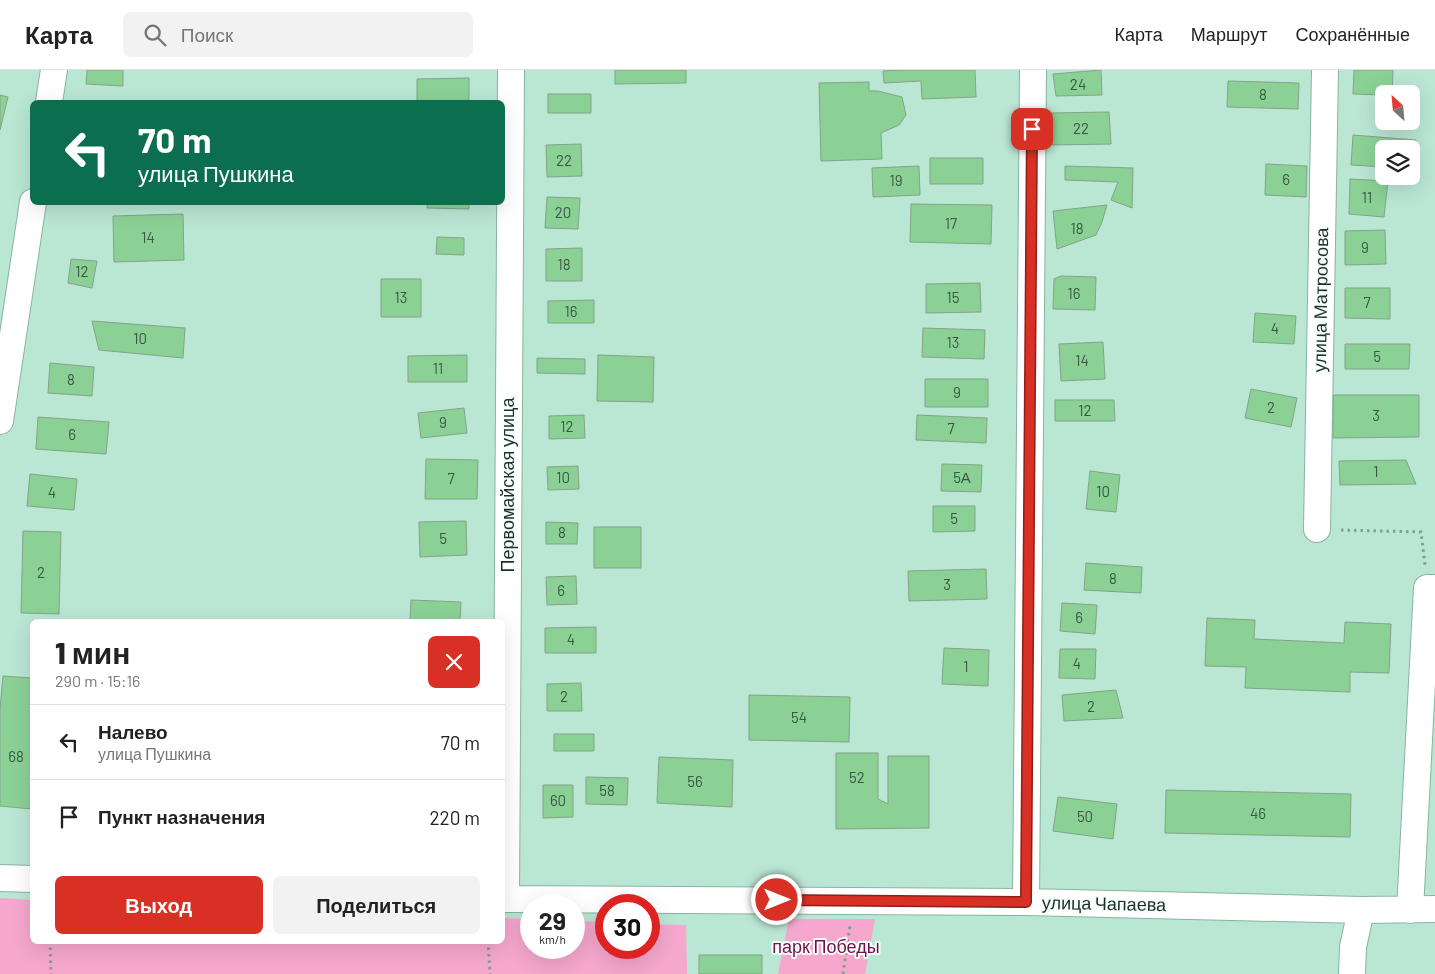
<!DOCTYPE html>
<html lang="ru">
<meta charset="utf-8">
<style>
body{margin:0;font-family:Barlow,sans-serif;background:#f2f2f2;color:#222;height:100vh;display:flex;flex-direction:column;font-size:19px;white-space:nowrap}
*{box-sizing:border-box;margin:0}
p{font-size:16px;color:#767676}
.icon{flex:none;width:28px;height:28px;fill:none;stroke:currentColor;stroke-width:2;stroke-linecap:round;stroke-linejoin:round}
.map{position:relative;flex:1;overflow:hidden}
.side{position:absolute;left:30px;top:549px;width:475px;height:325px;display:flex;flex-direction:column;background:#fff;border-radius:8px;box-shadow:0 5px 20px #0002}
.side>*{flex:none}
.hud{position:absolute;left:30px;top:30px;width:475px;height:105px;border-radius:8px;box-shadow:0 5px 20px #0002;background:#0b6e4f;color:#fff;overflow:hidden}
.needle{width:32px;rotate:334deg}
.tools{position:absolute;left:1375px;top:15px;display:grid;gap:10px}
.tools a{display:grid;place-items:center;width:45px;height:45px;border-radius:8px;background:#fff;box-shadow:0 5px 20px #0002;font-size:25px}
.speed{position:absolute;left:520px;top:824px;display:flex;gap:10px;font-size:25px;font-weight:700;text-align:center}
.speed>*{display:grid;place-content:center;width:65px;height:65px;border-radius:50%;background:#fff;box-shadow:0 5px 20px #0002;line-height:1}
.speed small{font-size:12px;font-weight:400}
.speed .limit{border:8px solid #d22;background:#fff;color:#111}
.pin{position:absolute;display:grid;place-items:center;width:42px;height:42px;color:#fff;margin:-21px;border-radius:10px;box-shadow:0 2px 8px #0006}
.me{position:absolute;width:55px;margin:-28px;rotate:90deg;stroke-linejoin:round;filter:drop-shadow(0 0 4px #0008)}
.turn{display:flex;align-items:center;gap:18px;height:105px;padding:0 25px;font-size:22px}
.turn .icon{width:65px;height:65px;stroke-width:2.5}
.turn b{display:block;font-size:35px;line-height:42px}
.round{display:grid;place-items:center;flex:none;width:52px;height:52px;border-radius:8px;background:#f2f2f2}
.head{display:flex;align-items:center;justify-content:space-between;height:85px;padding:0 25px}
h1{font-size:30px;font-weight:800;line-height:38px}
.cta{display:flex;gap:10px;margin-top:auto;padding:10px 25px}
.cta a{flex:1;height:58px;border-radius:8px;background:#d93025;color:#fff;font-size:20px;font-weight:800;line-height:58px;text-align:center}
.cta a+a{background:#f2f2f2;color:#222}
ul{padding:0;list-style:none}
li{display:flex;align-items:center;gap:15px;height:75px;padding:0 25px;border-top:1px solid #e0e0e0}
li div{flex:1}
li b{display:block;font-size:19px}
li em{font-style:normal}
header{display:flex;align-items:center;gap:30px;box-sizing:border-box;height:70px;padding:0 25px;background:#fff;border-bottom:1px solid #e0e0e0}
header strong{font-size:24px}
nav{display:flex;gap:28px;margin-inline-start:auto;font-size:18px}
.search{width:350px;height:45px;background:#f2f2f2;display:flex;align-items:center;gap:12px;box-sizing:border-box;padding:0 18px;border-radius:8px;color:#767676;font-size:19px}
.map>svg:first-child{display:block}
</style>
<header>
<strong>Карта</strong>
<div class="search"><svg class="icon" aria-label="search" viewBox="0 0 24 24"><circle cx="10" cy="10" r="6"/><path d="M15 15l6 6"/></svg>Поиск</div>
<nav><a>Карта</a><a>Маршрут</a><a>Сохранённые</a></nav>
</header>
<div class="map">
<svg width="1435" height="904" viewBox="0 0 1435 904">
<rect width="100%" height="100%" fill="#bae6d4"/>
<path fill="#f5a7ce" d="M0,828l32,2v41h470l1,-23 28,1v29h43v-27l32,1v26h43v-24l37,1 1,49h-687z
M789,849h86l-10,55h-87z"/>
<path fill="#8bd196" stroke="#84a388" d="M87,0h36v16l-37,-2z
M615,0h71v13l-71,1z
M905,0h70l1,27 -54,2 -1,-18 -37,2 -1,-12z
M1101,0l1,25 -46,1 -3,-22z
M1354,0h39l-1,24h-8v1l-31,-1z
M469,8v24h-52v-23z
M1228,11l71,2 -1,26 -71,-2z
M869,12v9h9l24,6 4,18 -7,10 -18,8 1,26 -61,2 -2,-78z
M548,24h43v19h-43z
M0,25l8,2 -8,33z
M1109,42l2,32 -59,1 -1,-32z
M1353,65l63,5 -2,29h-3v-20h-27v18l-33,-2z
M581,74l1,32 -35,1 -1,-32z
M930,88h53v26h-53z
M1266,94l41,2 -1,31 -41,-2z
M919,96l1,29 -47,2 -1,-29z
M1065,96l68,2 -1,40 -21,-8 7,-18 -53,-2z
M1350,109l38,2 -4,36 -35,-3z
M547,127l33,1 -2,31 -33,-1z
M427,132h42v7l-42,-1z
M911,134l81,1 -1,39 -81,-2z
M1107,135l-5,17 -6,13 -39,14 -4,-38z
M183,144l1,46 -70,2 -1,-46z
M1385,160l1,34 -41,1v-34z
M437,167l27,1v17l-28,-1z
M582,178v33h-36v-32z
M71,189l26,2 -5,27 -24,-5z
M1061,206l35,1 -1,33 -42,-1 1,-30z
M381,209h40v38h-40z
M980,213l1,29 -55,1v-29z
M1345,218h45v31l-45,-1z
M594,230v23h-46v-22z
M1255,243l41,3 -2,28 -41,-2z
M92,251l93,7 -2,30 -84,-8z
M923,258l62,2 -1,29 -62,-2z
M1103,272l2,37 -44,2 -2,-37z
M1345,274h65l-1,25h-64z
M467,285v27h-59v-26z
M598,285l56,2 -1,45 -56,-1z
M537,288l48,1v15l-48,-1z
M50,293l44,4 -2,29 -44,-3z
M925,309h63v28h-63z
M1251,319l46,9 -6,29 -46,-9z
M1333,325h86v42l-86,1z
M1055,330h59l1,21h-60z
M464,338l3,25 -46,5 -3,-25z
M584,345l1,23 -36,1v-23z
M917,345l70,3 -1,25 -70,-3z
M38,347l71,5 -3,32 -70,-5z
M426,389l52,1 -1,39h-52z
M1406,390l10,24 -76,1 -1,-24z
M942,394l40,1 -1,27 -40,-1z
M578,396l1,23 -31,1 -1,-23z
M1090,401l30,4 -4,37 -30,-3z
M30,404l47,5 -3,31 -47,-4z
M933,436h42v25l-42,1z
M466,451l1,34 -47,2 -1,-35z
M546,452l32,1 -1,21h-31z
M594,457h47v41h-47z
M23,461l38,1 -2,82 -38,-1z
M1086,493l56,4 -1,26 -57,-3z
M986,499l1,30 -78,2 -1,-30z
M576,506l1,28 -30,1 -1,-28z
M411,530l50,2 -1,19h-50z
M1062,533l35,2 -2,29 -35,-3z
M1207,548l48,2 -1,19 90,4 1,-21 46,2 -2,49 -39,-1v20l-105,-4 1,-21 -41,-1z
M596,557v26h-51v-25z
M944,578l45,2 -1,36 -46,-2z
M1060,579h36l-1,30 -36,-1z
M3,606l29,2v131l-32,-3v-97z
M581,613l1,28h-35v-27z
M1116,620l7,28 -59,3 -2,-26z
M749,625l101,2 -1,45 -100,-2z
M554,664h40v17h-40z
M836,683h42v46l10,5v-48h41v72l-93,1z
M659,687l74,3 -1,47 -75,-4z
M586,707l42,1 -1,27 -41,-1z
M543,715h30v32l-30,1z
M1166,720l185,4 -1,43 -185,-4z
M1058,727l59,7 -4,35 -60,-8z
M699,885h63v19h-63z"/>
<g fill="none" stroke-linecap="round" stroke-linejoin="round">
<defs>
<path id="minor" d="M49,32l5,-32
M0,351l33,-219
M1317,459l8,-459
M0,808l32,1
M502,829l524,3 335,8 74,-1
M506,829l5,-829
M1026,832l7,-832
M1410,840l17,-322h8
M1352,904l1,-27 8,-37"/>
</defs>
<use href="#minor" stroke="#88b3a2" stroke-width="28"/>
<path stroke="#7ea092" stroke-width="3" stroke-dasharray="2.5 4" stroke-linecap="butt" d="M1341,460l80,2 4,33
M50,871l1,33
M488,871l2,33
M843,904l7,-49"/>
<use href="#minor" stroke="#fff" stroke-width="26"/>
</g>
<g fill="none" stroke-linecap="round" stroke-linejoin="round">
<defs>
<path id="route" d="M777,830l249,2 6,-773"/>
</defs>
<use href="#route" stroke="#8d1f18" stroke-width="12"/>
<use href="#route" stroke="#d93025" stroke-width="9"/>
</g>
<g text-anchor="middle" stroke-width="4" stroke-linejoin="round" paint-order="stroke">
<g font-size="15" fill="#385844">
<text x="1078" y="20">24</text>
<text x="1263" y="30">8</text>
<text x="1081" y="64">22</text>
<text x="564" y="96">22</text>
<text x="1286" y="115">6</text>
<text x="896" y="116">19</text>
<text x="1367" y="133">11</text>
<text x="563" y="148">20</text>
<text x="951" y="159">17</text>
<text x="1077" y="164">18</text>
<text x="148" y="173">14</text>
<text x="1365" y="183">9</text>
<text x="564" y="200">18</text>
<text x="82" y="207">12</text>
<text x="1074" y="229">16</text>
<text x="401" y="233">13</text>
<text x="953" y="233">15</text>
<text x="1367" y="238">7</text>
<text x="571" y="247">16</text>
<text x="1275" y="264">4</text>
<text x="140" y="274">10</text>
<text x="953" y="278">13</text>
<text x="1377" y="292">5</text>
<text x="1082" y="296">14</text>
<text x="438" y="304">11</text>
<text x="71" y="315">8</text>
<text x="957" y="328">9</text>
<text x="1271" y="343">2</text>
<text x="1085" y="346">12</text>
<text x="1376" y="351">3</text>
<text x="443" y="358">9</text>
<text x="567" y="362">12</text>
<text x="951" y="364">7</text>
<text x="72" y="370">6</text>
<text x="1376" y="407">1</text>
<text x="563" y="413">10</text>
<text x="962" y="413">5А</text>
<text x="451" y="414">7</text>
<text x="1103" y="427">10</text>
<text x="52" y="428">4</text>
<text x="954" y="454">5</text>
<text x="562" y="468">8</text>
<text x="443" y="474">5</text>
<text x="41" y="508">2</text>
<text x="1113" y="514">8</text>
<text x="947" y="520">3</text>
<text x="561" y="526">6</text>
<text x="1079" y="553">6</text>
<text x="571" y="575">4</text>
<text x="1077" y="599">4</text>
<text x="966" y="602">1</text>
<text x="564" y="632">2</text>
<text x="1091" y="642">2</text>
<text x="799" y="653">54</text>
<text x="16" y="692">68</text>
<text x="857" y="713">52</text>
<text x="695" y="717">56</text>
<text x="607" y="726">58</text>
<text x="558" y="736">60</text>
<text x="1258" y="749">46</text>
<text x="1085" y="752">50</text>
</g>
<g font-size="18" fill="#1d2f28" stroke="#f5fefa">
<text transform="translate(1321 230) rotate(-89)" y="6">улица Матросова</text>
<text transform="translate(508 415) rotate(-90)" y="6">Первомайская улица</text>
<text transform="translate(1104 834) rotate(1)" y="6">улица Чапаева</text>
</g>
<g font-size="18" fill="#71124c" stroke="#f5fefa">
<text x="826" y="883">парк Победы</text>
</g>
</g>
</svg>
<div class="tools">
<a><svg class="needle" viewBox="-14 -14 28 28"><path d="M0-13l5 13h-10z" fill="#e53935"/><path d="M0 13l5-13h-10z" fill="#767676"/></svg></a>
<a><svg class="icon" aria-label="layers" viewBox="0 0 24 24"><path d="M12 4l9 5-9 5-9-5zM3 14l9 5 9-5"/></svg></a>
</div>
<div class="speed"><div>29<small>km/h</small></div><div class="limit">30</div></div>
<div class="pin" style="left:1032px;top:59px;background:#d93025"><svg class="icon" aria-label="arrive" viewBox="0 0 24 24"><path d="M6 21V4h12l-3 4 3 4H6"/></svg></div>
<svg class="me" style="left:777px;top:830px" viewBox="-20 -20 40 40"><circle r="17" fill="#d93025" stroke="#fff" stroke-width="3"/><path d="M0-11L8 9 0 5-8 9z" fill="#fff"/></svg>
<div class="hud">
<div class="turn"><svg class="icon" aria-label="left" viewBox="0 0 24 24"><path d="M17 20v-9H6M10 6l-5 5 5 5"/></svg><div><b>70 m</b>улица Пушкина</div></div>
</div>
<section class="side">
<div class="head"><div><h1>1 мин</h1><p>290 m · 15:16</p></div><a class="round" style="background:#d93025;color:#fff"><svg class="icon" aria-label="close" viewBox="0 0 24 24"><path d="M6 6l12 12M18 6L6 18"/></svg></a></div>
<ul>
<li><svg class="icon" aria-label="left" viewBox="0 0 24 24"><path d="M17 20v-9H6M10 6l-5 5 5 5"/></svg><div><b>Налево</b><p>улица Пушкина</p></div><em>70 m</em></li>
<li><svg class="icon" aria-label="arrive" viewBox="0 0 24 24"><path d="M6 21V4h12l-3 4 3 4H6"/></svg><div><b>Пункт назначения</b></div><em>220 m</em></li>
</ul>
<div class="cta"><a>Выход</a><a>Поделиться</a></div>
</section>
</div>
